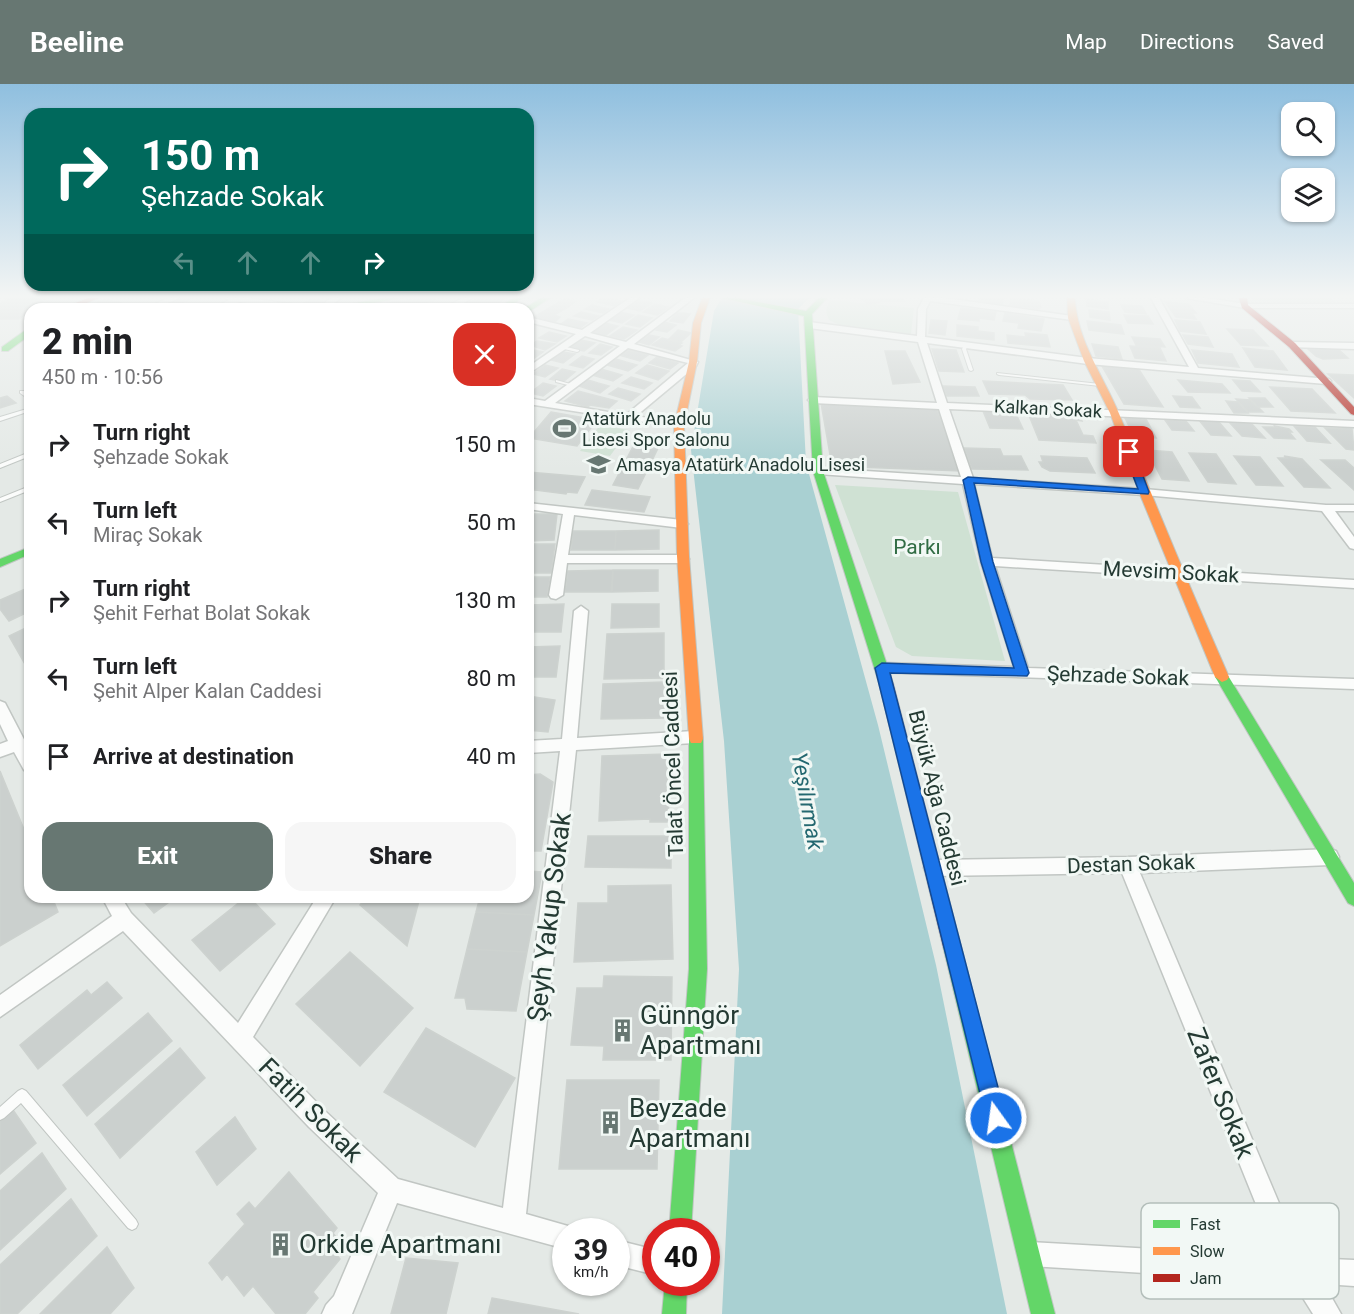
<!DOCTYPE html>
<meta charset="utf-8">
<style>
body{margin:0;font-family:Roboto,sans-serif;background:#f6f6f6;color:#202124;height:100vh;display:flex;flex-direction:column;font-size:22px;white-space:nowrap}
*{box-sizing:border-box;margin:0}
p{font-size:20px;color:#757577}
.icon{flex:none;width:33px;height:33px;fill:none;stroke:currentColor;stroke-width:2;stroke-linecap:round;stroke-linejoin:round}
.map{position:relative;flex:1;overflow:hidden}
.sheet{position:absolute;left:24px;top:219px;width:510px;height:600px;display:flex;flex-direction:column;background:#fff;border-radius:18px;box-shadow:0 2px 4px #0004}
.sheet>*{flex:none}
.banner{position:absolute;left:24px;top:24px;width:510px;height:183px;border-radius:18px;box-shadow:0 2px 4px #0004;background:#00695c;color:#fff;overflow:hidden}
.controls{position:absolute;left:1281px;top:18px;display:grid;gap:12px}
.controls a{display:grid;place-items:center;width:54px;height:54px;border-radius:12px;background:#fff;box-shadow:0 2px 4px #0004;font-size:30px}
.speed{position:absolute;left:552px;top:1134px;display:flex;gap:12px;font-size:30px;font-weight:700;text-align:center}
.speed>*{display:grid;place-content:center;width:78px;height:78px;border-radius:50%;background:#fff;box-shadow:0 2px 4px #0004;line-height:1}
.speed small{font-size:15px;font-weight:400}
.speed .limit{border:9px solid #d22;background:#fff;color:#111}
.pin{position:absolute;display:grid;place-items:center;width:51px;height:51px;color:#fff;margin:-26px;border-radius:12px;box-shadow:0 3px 9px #0006}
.me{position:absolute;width:66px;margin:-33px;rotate:346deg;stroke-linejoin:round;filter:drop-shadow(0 0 4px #0008)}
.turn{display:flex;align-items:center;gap:21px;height:126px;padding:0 18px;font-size:27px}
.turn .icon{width:78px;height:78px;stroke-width:2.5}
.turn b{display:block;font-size:42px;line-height:51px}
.lanes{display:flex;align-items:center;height:57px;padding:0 18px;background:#0003;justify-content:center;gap:30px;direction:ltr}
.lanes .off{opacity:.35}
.round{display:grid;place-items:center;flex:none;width:63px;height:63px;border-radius:18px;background:#f6f6f6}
.overview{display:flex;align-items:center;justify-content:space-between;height:102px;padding:0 18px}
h1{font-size:36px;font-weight:800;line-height:45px}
.button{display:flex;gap:12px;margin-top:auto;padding:12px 18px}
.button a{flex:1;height:69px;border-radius:18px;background:#677772;color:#fff;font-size:24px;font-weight:800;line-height:69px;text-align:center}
.button a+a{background:#f6f6f6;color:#202124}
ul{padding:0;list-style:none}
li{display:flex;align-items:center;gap:18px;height:78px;padding:0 18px}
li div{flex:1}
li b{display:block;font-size:22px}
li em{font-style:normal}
header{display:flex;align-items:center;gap:36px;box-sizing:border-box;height:84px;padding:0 30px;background:#677772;color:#fff}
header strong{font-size:28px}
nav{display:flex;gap:33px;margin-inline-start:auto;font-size:21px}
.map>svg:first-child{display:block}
</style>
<header>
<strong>Beeline</strong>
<nav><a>Map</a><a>Directions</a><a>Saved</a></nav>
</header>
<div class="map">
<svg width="1354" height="1230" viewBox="0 0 1354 1230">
<rect width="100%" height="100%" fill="#e4e9e6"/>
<path fill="#cfe1d3" d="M1252,214h79l4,4 -82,-1z
M830,216l84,8 -3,26 -72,-9 -10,-5c-4,-8 -3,-12 1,-20z
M600,341l29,5 -19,26 -30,-5z
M835,401l123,7 47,169 -93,-5 -16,-9z"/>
<path fill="#a9d0d2" d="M722,214h87l-11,11 8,154 72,262 58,240 71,349h-285l17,-345 -15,-228 -33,-291 23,-139z"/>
<path fill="#cbd0ce" stroke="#cdd2cf" stroke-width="1.5" d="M9,214h18l-27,21v-15z
M27,214h19l-27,21h-19z
M181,214l10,1 -20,8 -7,-2z
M313,214l11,3 -11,4 -11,-1z
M429,214l7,2 -21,5 -12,-3 13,-4z
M478,214h28l-17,10 -20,-5z
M603,214h3l15,3 -6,5 -18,-4z
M861,214h41l3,3h-28l2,2 -12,1z
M980,214h24l-2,6h-6l-17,-3z
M1011,214l28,3 2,6 -3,2 -28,-4z
M106,215l3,1 12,3 -8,4 -15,-5z
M564,215l12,2 -8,6 -12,-3z
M1086,215l22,3v7l-21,-3z
M638,216l14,3 -12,8 -13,-3z
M399,217l16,4 -8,4h-11l-18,-4z
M1165,218l24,2 7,9h-4l4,6 -20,-2z
M556,220l12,3 -14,8 6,2 -5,5 -21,-5z
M655,220l14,3 -12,8 -14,-3z
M378,221l18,4h-39l12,-2z
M592,221l17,4 -6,4 -18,-4z
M1121,221l21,1 4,8 -21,-2z
M961,224l35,4 -2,8 -15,-2v3l-21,-2z
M1089,226l20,2 1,8 -20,-3z
M581,228l18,4 -7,4 -18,-4z
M620,228l14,3 -12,8 -14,-3z
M677,229h7l6,1 -7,9 -13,-2z
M1005,229l39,6 -3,12 -23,-3 1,-5 -16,-2z
M638,231l14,3 -12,9 -14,-3z
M1124,231l24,1 5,8 -25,-1z
M568,235l19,4 -7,5 -19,-4z
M931,236l16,1 -2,14 -16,-2z
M1175,236l25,2 6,12 -26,-3z
M1087,237l34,4 3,9 -35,-4z
M664,238l12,3 -9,7 -11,-2z
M605,239l13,3 -12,9 -14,-3z
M957,241l21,2v4l16,2v7l-37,-4z
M623,243l14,3 -13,9 -14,-3z
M1227,245l26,1 15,16 -27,-1z
M678,246l13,3 -10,9 -12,-3z
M549,248l17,4 -9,6 -18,-4z
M1025,249l22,2 3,12 -42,-4 -1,-8 19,2z
M649,251l10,2 -10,8 -10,-3z
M1183,251l25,2 5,10 -25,-3z
M1132,253l28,2 5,8 -29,-2z
M662,254l20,5 -3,2 3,1 -7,5 -23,-6z
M581,256l14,3 -11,8 -14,-3z
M537,257l18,3 -10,6 -15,-5z
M600,260l12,3 -11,8 -12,-2z
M1092,260l26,3 4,12 -26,-3z
M1130,262l30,2 6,13 -31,-3z
M1243,264l30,3 14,19 -32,-3z
M1307,264l31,1 10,9 -25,1 -7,-3z
M528,265l15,3 -10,7 -5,-1z
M932,265l24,1 8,22 -25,-1z
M628,266l20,5 -8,6 -21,-6z
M1192,266l40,4 7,13 -41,-4z
M885,267h20l15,31 -27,2z
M563,268l12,2 -12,9 -12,-3z
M582,272l12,3 -11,9 -13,-3z
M657,273l21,6 -8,6 -21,-6z
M616,275l10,3 11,3 -9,6 -21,-6z
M545,281l13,3 -13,9 -12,-3z
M647,281l22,6 -11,9 -22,-7z
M1102,282l36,2 25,39 -39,-3z
M562,285l13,3 -12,10 -13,-3z
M601,285l21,6 -9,6 -21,-6z
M1328,290l26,1v23z
M631,293l21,6 -8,6 -22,-6z
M588,296l10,3 11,3 -9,7 -21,-7z
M1178,296l44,4 8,9 -42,-1z
M1233,296l17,1 10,11 -18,-1z
M983,297l80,4 9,15 -42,-1 -5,-4 -36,-1z
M543,299l13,3 -13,10 -13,-3z
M943,302l32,1 4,9h-32z
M1270,303l42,2 23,24 -44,-2z
M618,304l22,6 -9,7 -22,-7z
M578,307l39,10 -8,7 -19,-3 -2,2 -23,-6z
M7,312l9,7 -16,5v-10z
M1173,312l19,1 8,11 -20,-1z
M1249,314h16l8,9h-16z
M1236,315l15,1 12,12h-15z
M1226,317l12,1 10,11h-14z
M821,319l115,4 25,64 -129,-5z
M983,327l32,1 8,17 -33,-1z
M551,328l46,8 -20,26 -48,-8z
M1028,329l51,2 3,6 -6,-1 7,15 10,1 3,7 -57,-3z
M1125,334l21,1 10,19 -22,-2z
M1165,336l21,1 8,10 -22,-1z
M1199,336l19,1 13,15 -20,-1z
M1230,339h21l14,15 -23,-2z
M1275,342l14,3 3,3h-3l6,7 -21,-1 -11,-11h13z
M1294,342l21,1 15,16 -23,-2z
M1325,344l27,1 2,21 -8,-1z
M638,353l24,3 -24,49 -25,-4z
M964,364l36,1 3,7h18l7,14 -56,-1z
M1147,366l25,2 17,29 -27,-2z
M1189,369l27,1 20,30 -28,-2z
M1041,372l46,2 8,15 -45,-2 -8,-4 -3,-5h4z
M1234,372l26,1 23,29 -27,-1z
M1284,372l18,3 28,29 -26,-1 -26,-29h9z
M1321,376h24l9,8v22z
M528,388l57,5 -8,16 -10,-1 -1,2 -38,-5z
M592,406l58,7 -6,15 -59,-7z
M528,430h29l-3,26 -26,1z
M659,446v19l-44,1 1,-19z
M573,447h43l-1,19h-44z
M528,460h27l-4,29h-23z
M613,486l-2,22h-46l3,-21z
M613,486h45v21l-46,1z
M528,493h22l-3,20h-19z
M30,503v24l-21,10 -9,-12v-9z
M564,520l-3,28h-30v-5h-3v-22z
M612,520h47v23l-48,1z
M30,542v47l-21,-37z
M664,549v45l-60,1 3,-45z
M560,562l-4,31h-28v-30z
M664,598l1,36 -64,1 2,-35z
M528,612l27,4 -7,32 -20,-2z
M667,670l2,68h-19v-3l-51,2 3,-65z
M0,687l30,73v53h22l6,15 -58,34z
M540,690l13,8 -12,69h-13v-76z
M588,752h83v32l-86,-1z
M528,787l14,1 -8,43 -58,-3 4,-15h48z
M671,801l2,74 -99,3 4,-59h30v-17z
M140,813h36l-22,16z
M246,813h3l26,27 -55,47 -28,-31z
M367,813h53l-13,49 -47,-41z
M476,828l58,3 -7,37 -60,-3z
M467,865l60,3 -11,59 -49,-2 -2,-11h-10z
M350,868l63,56 -53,58 -64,-62z
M604,892l68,1 -1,83h-68l1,-14 -33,-1 6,-57h26z
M107,898l15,16 -84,71 -18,-24 67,-55 4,5z
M148,929l24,28 -85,75 -24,-31z
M426,944l89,50 -40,69 -91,-55z
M180,964l25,30 -85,80 -25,-34z
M567,996h92l-2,89h-98z
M13,1026l23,33 -36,31v-53z
M235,1033l21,32 -39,36 -21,-33z
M42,1069l24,36 -66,61v-59z
M289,1088l48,56 -4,5 5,7 -6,9 8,10 -27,33 5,6 -13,16h-29l-23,-28 -9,10 -17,-22 -5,6 -13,-17 36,-39 -8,-10 12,-12 6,7z
M71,1115l26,37 -80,78h-17v-49z
M107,1163l27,41 -24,26h-70z
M406,1174l52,5 -12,51h-55z
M492,1214l87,16h-91z"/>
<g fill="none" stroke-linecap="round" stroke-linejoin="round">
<defs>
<path id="lane" d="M965,260l4,1 -3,4 7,21 -2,1 -2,-1 -7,-21z
M562,262l17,4v1l-2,1 -17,-4v-2z
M997,289l103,11 2,1 -2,1 -101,-11 -2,-1z
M556,296l18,5 -2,1 -16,-4z
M20,307h4l6,5v4l-10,-7z
M30,324v3l-30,10v-4z
M30,368v4l-30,12v-4z
M30,402v4l-30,12v-4z
M22,1005l4,2 110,129 2,4 -2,4 -4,2 -4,-2 -107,-125 -17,15 -4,2v-13l18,-16z"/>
<path id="street" d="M168,214h11l-24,11h-11z
M225,214h23l70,10 13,-10h10l-15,11h-30l-56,-7 -17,7h-11l17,-9z
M462,214h10l-18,11h-10z
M630,214h9l-49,35 36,9 59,-44h9l-60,46 64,18 -2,4 -60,50 47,8v4l-155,-24v-6l17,3 75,-55 -35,-10 -57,38v-7l48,-33 -48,-12v-5l54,13zM628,264l60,15 -62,52 -71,-12z
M924,214h21l127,18 4,2 -4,2 -142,-19 -4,8 -1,28 163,21 101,9 -38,-69h8l39,70 131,11 2,2 -5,3 -238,-20 -161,-21 20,60 407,18v6l-405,-18 24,69 171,11 182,16h28v6h-19l19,26v12l-4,-1 -28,-37 -178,-16 -170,-11 18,74 362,22v8l-359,-22 33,102 326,11v10l-477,-17 -2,-4 2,-4 5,-1 132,4 -33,-105 -18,-78 -145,-10 -5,-3 5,-3 143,9 -22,-68 -126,-6 -5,-3 5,-3 124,6 -19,-61 -109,-14 -4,-3 4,-3 108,14 1,-27z
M1186,214h21l38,6h109v4h-109z
M1292,258l62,1v6l-65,-2v-4z
M528,419l154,17 6,4 -6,4 -108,-13 -6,40h115l6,4 -6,4h-116l-4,32 -7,4 -5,-1 -2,-3 14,-81 -35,-5z
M581,522l7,5 -11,127 117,-7 6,2 2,4 -2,4 -6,2 -118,7 -50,464 49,14 1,4h-10v17l-169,-46 -45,111h-30l4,-9 8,-9 44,-103 -69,-66 -186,-196 -123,86v-22l112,-79 -10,-19h19l10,16 107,110 79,-126h19l-83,140 72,74 73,68 105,29 57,-457 -32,2v-12l34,-2 12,-128z
M0,617l5,2 25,48v21l-6,-2 -10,-18 -14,5v-13l8,-3 -8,-17z
M1330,765l6,2 3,6 -3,6 -6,2 -190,8 152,361 15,24 47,2v26l-30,-2 17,30h-28l-20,-32 -263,-16 -9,-3 -3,-9 3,-9 9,-3 247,14 -155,-383 -189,3 -6,-2 -3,-6 3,-6 6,-2 195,-3z
M616,1156l40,10v25l-40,-10z"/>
<path id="fast" d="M383,214h17l-59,11h-17z
M514,214h9l-18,11h-9z
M541,214h9l-20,13 -7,-2z
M722,214h15l69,13 13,-13h8l-15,16 11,157 70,212 -2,3h-10l-2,-3 -66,-212 -9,-155z
M27,245h3v6l-22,16h-6v-4z
M30,463v7l-30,13v-8z
M1222,588l5,2 127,209v23l-6,-3 -131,-223 -2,-3z
M696,649l5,2 2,4 4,230 -16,263h-22l20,-263v-230l2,-4z
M952,854l6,2 3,6 94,368h-24l-88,-368 3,-6z
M665,1198h22l-1,32h-24z"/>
<path id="slow" d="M702,214h8l-9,25 -4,39 -13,64 5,130 14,183 -2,4h-10l-2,-4 -12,-183 -3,-130 15,-64 4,-39z
M1067,214h8c2,44 29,78 45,118 35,88 71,174 109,261l-2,3 -5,2 -7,-5 -76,-185 -29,-79 -26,-52 -16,-43z"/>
<path id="jam" d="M88,214h11l-27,11h-11z
M1239,214h8l1,7 47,38 59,64v8l-3,-1 -62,-67 -47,-39z
M886,594l7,5 68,263 -3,6 -6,2 -6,-2 -3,-6 -64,-263z"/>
</defs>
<use href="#lane" stroke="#c1c6c3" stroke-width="2"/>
<use href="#street" stroke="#c1c6c3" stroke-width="3"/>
<use href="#fast" stroke="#c0c6c3" stroke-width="2"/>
<use href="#slow" stroke="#c0c6c3" stroke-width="2"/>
<use href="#jam" stroke="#c0c6c3" stroke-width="2"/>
<use href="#lane" fill="#fbfcfb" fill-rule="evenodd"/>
<use href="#street" fill="#fbfcfb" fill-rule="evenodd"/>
<use href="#fast" fill="#63d668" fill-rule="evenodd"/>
<use href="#slow" fill="#ff974d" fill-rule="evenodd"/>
<use href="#jam" fill="#b3261e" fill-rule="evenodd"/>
</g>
<linearGradient id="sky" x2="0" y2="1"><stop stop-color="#8fbfdf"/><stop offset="0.55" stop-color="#f3f5f4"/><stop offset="1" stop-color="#f3f5f4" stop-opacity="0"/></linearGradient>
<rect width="1354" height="386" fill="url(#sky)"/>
<path fill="#1a73e8" stroke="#114b97" stroke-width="1.5" d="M1129,365l5,3 15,40 -1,2 -174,-11 19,79 36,111 -2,3 -137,-3 116,445 -3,7 -7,3 -8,-3 -2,-7 -111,-450 7,-5 132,5 -33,-106 -18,-82 5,-3 170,12 -14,-37z"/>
<defs>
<symbol id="stadium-bare" viewBox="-9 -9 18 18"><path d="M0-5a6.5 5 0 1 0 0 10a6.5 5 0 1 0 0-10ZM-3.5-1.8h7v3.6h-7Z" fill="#677772" stroke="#f2f8f5" stroke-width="2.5" paint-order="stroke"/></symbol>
<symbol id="school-bare" viewBox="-9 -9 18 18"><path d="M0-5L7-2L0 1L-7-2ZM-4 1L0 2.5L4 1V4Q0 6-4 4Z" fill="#677772" stroke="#f2f8f5" stroke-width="2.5" paint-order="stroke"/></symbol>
<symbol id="building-bare" viewBox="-9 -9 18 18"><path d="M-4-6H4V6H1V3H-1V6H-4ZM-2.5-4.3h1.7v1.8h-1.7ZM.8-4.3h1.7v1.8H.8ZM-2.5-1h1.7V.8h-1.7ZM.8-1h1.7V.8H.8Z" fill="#677772" stroke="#f2f8f5" stroke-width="2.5" paint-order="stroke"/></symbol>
</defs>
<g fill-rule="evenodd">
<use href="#stadium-bare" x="548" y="328" width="33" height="33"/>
<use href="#school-bare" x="582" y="364" width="33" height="33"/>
<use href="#building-bare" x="606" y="930" width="33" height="33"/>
<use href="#building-bare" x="594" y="1022" width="33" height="33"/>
<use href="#building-bare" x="264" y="1144" width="33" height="33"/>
</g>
<g text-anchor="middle" stroke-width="6" stroke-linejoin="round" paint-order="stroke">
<g font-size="18" fill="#243a33" stroke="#f2f8f5">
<text transform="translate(1048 325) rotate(3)" y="6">Kalkan Sokak</text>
</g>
<g font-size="18" fill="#243a33" stroke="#f2f8f5" text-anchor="start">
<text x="582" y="341">Atatürk Anadolu<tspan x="582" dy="21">Lisesi Spor Salonu</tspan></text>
<text x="616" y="387">Amasya Atatürk Anadolu Lisesi</text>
</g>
<g font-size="21" fill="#326d45" stroke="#f2f8f5">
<text x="917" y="470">Parkı</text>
</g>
<g font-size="21" fill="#243a33" stroke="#f2f8f5">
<text transform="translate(1171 488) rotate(3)" y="7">Mevsim Sokak</text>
<text transform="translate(1118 592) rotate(2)" y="7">Şehzade Sokak</text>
<text transform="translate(673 680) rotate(-92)" y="7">Talat Öncel Caddesi</text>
<text transform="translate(937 714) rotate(76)" y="7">Büyük Ağa Caddesi</text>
<text transform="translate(1131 780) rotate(-2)" y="7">Destan Sokak</text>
</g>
<g font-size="22" font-style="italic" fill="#246870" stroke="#f2f8f5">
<text transform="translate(808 717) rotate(80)" y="8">Yeşilırmak</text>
</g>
<g font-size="26" fill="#243a33" stroke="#f2f8f5">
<text transform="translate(549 833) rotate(-83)" y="9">Şeyh Yakup Sokak</text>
<text transform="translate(1221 1009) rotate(68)" y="9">Zafer Sokak</text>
<text transform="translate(311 1026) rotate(45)" y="9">Fatih Sokak</text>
</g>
<g font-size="26" fill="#243a33" stroke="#f2f8f5" text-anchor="start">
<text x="640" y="940">Günngör<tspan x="640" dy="30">Apartmanı</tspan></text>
<text x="629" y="1033">Beyzade<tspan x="629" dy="30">Apartmanı</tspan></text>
<text x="299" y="1169">Orkide Apartmanı</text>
</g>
</g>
<rect x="1141" y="1119" width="198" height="96" rx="9" fill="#f2f8f5" stroke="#b4bfbb" stroke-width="1.5"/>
<rect x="1153" y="1136" width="27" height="8" fill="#63d668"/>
<rect x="1153" y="1163" width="27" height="8" fill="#ff974d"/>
<rect x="1153" y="1190" width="27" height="8" fill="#b3261e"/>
<g font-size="16" fill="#243a33">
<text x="1190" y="1146">Fast</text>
<text x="1190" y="1173">Slow</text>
<text x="1190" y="1200">Jam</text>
</g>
</svg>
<div class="controls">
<a><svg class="icon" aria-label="search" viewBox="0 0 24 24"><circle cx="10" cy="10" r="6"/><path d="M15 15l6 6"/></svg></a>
<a><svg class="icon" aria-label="layers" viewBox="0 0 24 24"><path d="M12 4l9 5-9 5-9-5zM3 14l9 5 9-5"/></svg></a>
</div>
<div class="speed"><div>39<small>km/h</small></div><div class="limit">40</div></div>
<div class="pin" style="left:1129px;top:368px;background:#d93025"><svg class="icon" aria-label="arrive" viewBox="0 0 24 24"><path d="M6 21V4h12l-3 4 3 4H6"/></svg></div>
<svg class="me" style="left:996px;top:1034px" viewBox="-20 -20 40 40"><circle r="17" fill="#1a73e8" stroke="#fff" stroke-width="3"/><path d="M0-11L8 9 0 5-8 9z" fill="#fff"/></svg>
<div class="banner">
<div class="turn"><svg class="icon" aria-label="right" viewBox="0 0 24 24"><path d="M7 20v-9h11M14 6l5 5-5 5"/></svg><div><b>150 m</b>Şehzade Sokak</div></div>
<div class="lanes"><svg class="icon off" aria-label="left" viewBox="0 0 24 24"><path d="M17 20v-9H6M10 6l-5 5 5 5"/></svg><svg class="icon off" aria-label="ahead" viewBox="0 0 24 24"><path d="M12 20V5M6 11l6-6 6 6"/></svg><svg class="icon off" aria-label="ahead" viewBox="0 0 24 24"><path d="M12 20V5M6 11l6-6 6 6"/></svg><svg class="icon" aria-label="right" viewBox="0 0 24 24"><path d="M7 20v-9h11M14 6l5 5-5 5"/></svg></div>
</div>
<section class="sheet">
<div class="overview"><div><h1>2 min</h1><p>450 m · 10:56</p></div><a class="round" style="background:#d93025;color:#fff"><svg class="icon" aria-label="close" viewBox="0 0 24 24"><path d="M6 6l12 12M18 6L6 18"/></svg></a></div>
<ul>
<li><svg class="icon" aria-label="right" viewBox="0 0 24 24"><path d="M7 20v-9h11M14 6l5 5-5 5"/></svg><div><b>Turn right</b><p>Şehzade Sokak</p></div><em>150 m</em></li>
<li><svg class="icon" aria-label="left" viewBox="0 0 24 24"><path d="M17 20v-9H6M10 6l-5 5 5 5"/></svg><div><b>Turn left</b><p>Miraç Sokak</p></div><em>50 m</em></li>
<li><svg class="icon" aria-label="right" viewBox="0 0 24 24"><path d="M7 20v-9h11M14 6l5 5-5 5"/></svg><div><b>Turn right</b><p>Şehit Ferhat Bolat Sokak</p></div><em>130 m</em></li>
<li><svg class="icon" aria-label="left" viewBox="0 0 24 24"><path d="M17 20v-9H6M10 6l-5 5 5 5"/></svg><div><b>Turn left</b><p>Şehit Alper Kalan Caddesi</p></div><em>80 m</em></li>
<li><svg class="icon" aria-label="arrive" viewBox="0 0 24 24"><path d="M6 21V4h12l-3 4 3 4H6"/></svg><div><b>Arrive at destination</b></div><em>40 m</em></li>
</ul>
<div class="button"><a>Exit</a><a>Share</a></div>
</section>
</div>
